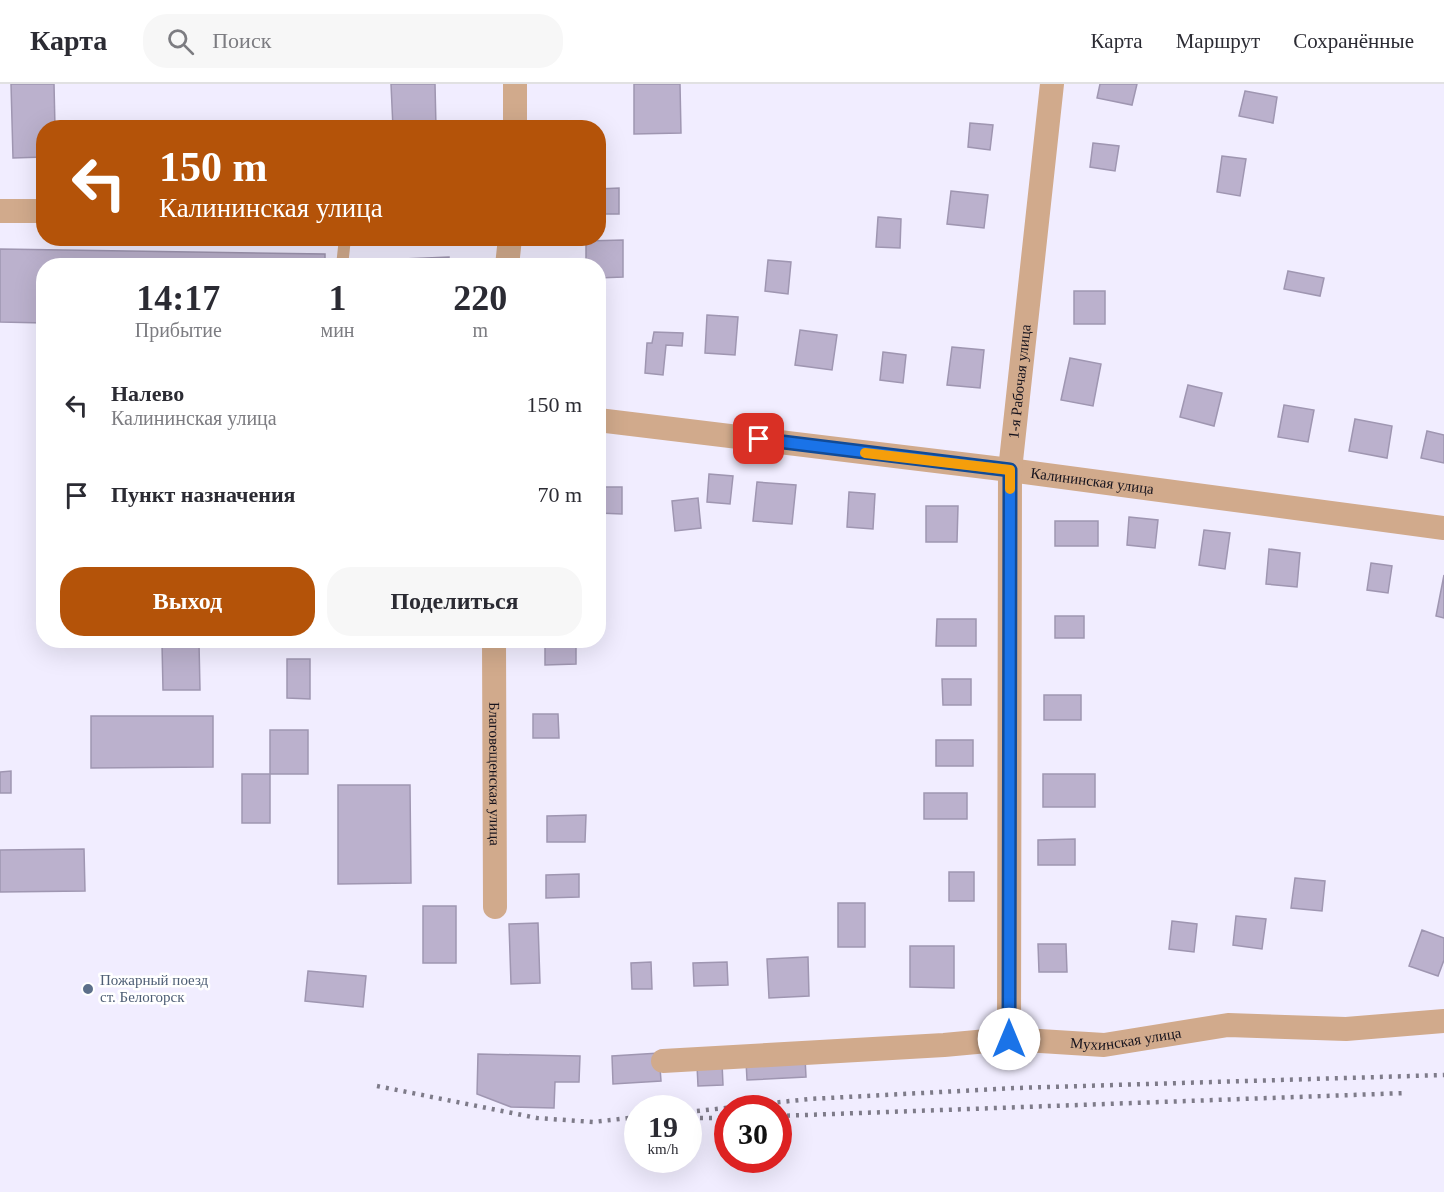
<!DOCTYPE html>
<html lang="ru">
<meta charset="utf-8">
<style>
body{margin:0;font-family:"Times New Roman",serif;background:#f7f7f7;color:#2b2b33;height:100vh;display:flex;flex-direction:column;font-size:22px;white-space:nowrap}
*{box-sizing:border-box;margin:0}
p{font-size:20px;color:#7c7c81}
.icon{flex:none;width:33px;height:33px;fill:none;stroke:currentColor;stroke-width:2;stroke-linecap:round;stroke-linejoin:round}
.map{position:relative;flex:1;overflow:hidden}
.sheet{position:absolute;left:36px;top:174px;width:570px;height:390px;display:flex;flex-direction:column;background:#fff;border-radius:24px;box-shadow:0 6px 24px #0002}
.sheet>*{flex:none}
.hud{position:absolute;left:36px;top:36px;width:570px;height:126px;border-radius:24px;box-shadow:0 6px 24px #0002;background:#b45309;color:#fff;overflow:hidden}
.speed{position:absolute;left:624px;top:1011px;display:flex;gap:12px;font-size:30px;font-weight:700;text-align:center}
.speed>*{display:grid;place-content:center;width:78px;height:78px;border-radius:50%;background:#fff;box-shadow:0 6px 24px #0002;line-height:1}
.speed small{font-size:15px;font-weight:400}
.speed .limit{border:9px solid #d22;background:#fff;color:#111}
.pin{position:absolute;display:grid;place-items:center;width:51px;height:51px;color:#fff;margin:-26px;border-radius:12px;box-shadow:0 3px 9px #0006}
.me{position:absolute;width:66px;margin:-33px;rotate:0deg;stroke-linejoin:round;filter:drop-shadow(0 0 4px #0008)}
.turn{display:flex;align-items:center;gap:21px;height:126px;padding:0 24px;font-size:27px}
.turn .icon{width:78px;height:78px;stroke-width:2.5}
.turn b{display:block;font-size:42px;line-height:51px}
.eta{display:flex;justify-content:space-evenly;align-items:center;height:102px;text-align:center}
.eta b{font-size:36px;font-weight:600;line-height:42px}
.action{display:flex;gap:12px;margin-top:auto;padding:12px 24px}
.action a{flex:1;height:69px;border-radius:24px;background:#b45309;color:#fff;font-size:24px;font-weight:600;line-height:69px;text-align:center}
.action a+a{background:#f7f7f7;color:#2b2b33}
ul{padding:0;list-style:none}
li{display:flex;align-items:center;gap:18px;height:90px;padding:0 24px}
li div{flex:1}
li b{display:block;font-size:22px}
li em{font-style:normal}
header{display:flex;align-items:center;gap:36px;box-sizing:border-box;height:84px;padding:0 30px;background:#fff;border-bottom:2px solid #e1e1e2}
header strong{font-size:28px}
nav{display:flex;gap:33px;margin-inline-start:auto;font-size:21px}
.search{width:420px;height:54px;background:#f7f7f7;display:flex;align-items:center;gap:15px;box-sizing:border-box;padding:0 21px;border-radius:24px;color:#7c7c81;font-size:22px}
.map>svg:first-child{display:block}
</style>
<header>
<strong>Карта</strong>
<div class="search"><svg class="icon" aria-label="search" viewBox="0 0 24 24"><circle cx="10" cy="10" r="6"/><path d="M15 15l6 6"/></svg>Поиск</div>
<nav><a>Карта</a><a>Маршрут</a><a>Сохранённые</a></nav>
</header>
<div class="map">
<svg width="1444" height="1108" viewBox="0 0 1444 1108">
<rect width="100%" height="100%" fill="#f1edff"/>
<path fill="#bbb1cd" stroke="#9f96b1" stroke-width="1.5" d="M11,0h43l1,44h-11v29l-31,1z
M391,0h44l1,44h-43z
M634,0h46l1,49 -47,1z
M1100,0h37l-5,21 -35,-7z
M1245,7l32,6 -4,26 -34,-7z
M970,39l23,2 -3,25 -22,-3z
M1093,59l26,3 -4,25 -25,-4z
M1222,72l24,3 -6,37 -23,-4z
M619,104v26h-21v-25z
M951,107l37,4 -4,33 -37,-4z
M878,133l23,2 -1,29 -24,-1z
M623,156v37l-25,1v-12h-12v-25z
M0,165l325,5v12h-281v57l-44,-1z
M449,173v9h-93v-5z
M768,176l23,2 -3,32 -23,-3z
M1288,187l36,7 -4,18 -36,-7z
M1074,207h31v33h-31z
M707,231l31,2 -3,38 -30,-2z
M800,246l37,5 -5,35 -37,-5z
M654,248l29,1 -1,13 -16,-1 -3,30 -18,-2 2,-30h5z
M952,263l32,3 -4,38 -33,-3z
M883,268l23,3 -3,28 -23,-3z
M1070,274l31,6 -8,42 -32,-6z
M1188,301l34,8 -8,33 -34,-9z
M1284,321l30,5 -6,32 -30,-5z
M1355,335l37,7 -5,32 -38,-7z
M1427,347l17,4v28l-23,-5z
M709,390l24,2 -3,28 -23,-2z
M757,398l39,3 -4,39 -39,-3z
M598,403h24v27l-24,-1z
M849,408l26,2 -2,35 -26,-2z
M698,414l3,30 -26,3 -3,-30z
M926,422h32l-1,36h-31z
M1129,433l29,3 -3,28 -28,-3z
M1055,437h43v25h-43z
M1204,446l26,3 -5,36 -26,-4z
M1269,465l31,4 -3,34 -31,-3z
M1371,479l21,3 -4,27 -21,-3z
M1444,491v43l-8,-2z
M1055,532h29v22h-29z
M937,535h39v27h-40z
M155,556h44v3l-44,1z
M545,557h31v23l-31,1z
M199,559l1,47h-37l-1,-46z
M287,575h23v40l-23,-1z
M942,595h29v26h-28z
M1044,611h37v25h-37z
M533,630h25l1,24h-26z
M91,632h122v51l-122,1z
M270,646h38v44h-38z
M936,656h37v26h-37z
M11,687v22h-11v-21z
M242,690h28v49h-28z
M1043,690h52v33h-52z
M338,701h72l1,98 -73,1z
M924,709h43v26h-43z
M586,731l-1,27h-38v-26z
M1075,755v26h-37v-25z
M84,765l1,42 -85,1v-42z
M949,788h25v29h-25z
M579,790v23l-33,1v-23z
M1295,794l30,3 -3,30 -31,-3z
M838,819h27v44h-27z
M423,822h33v57h-33z
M1236,832l30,3 -4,30 -29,-4z
M1172,837l25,3 -3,28 -25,-3z
M538,839l2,60 -29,1 -2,-60z
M1422,846l22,8v22l-6,16 -29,-10z
M1038,860h28l1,28h-28z
M910,862h44v42l-44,-1z
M808,873l1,39 -40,2 -2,-39z
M651,878l1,27h-20l-1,-26z
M727,878l1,23 -34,1 -1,-23z
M308,887l58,5 -3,31 -58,-6z
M659,969l2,28 -48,3 -1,-28z
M478,970l102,2 -1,26h-24l-1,26 -43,-1 -34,-13z
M805,973l1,20 -59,3 -1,-19z
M722,979l1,22 -25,1 -1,-21z"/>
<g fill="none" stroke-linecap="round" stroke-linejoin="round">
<path stroke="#d1aa8c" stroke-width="12" d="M342,182l3,-28"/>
<g stroke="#d1aa8c" stroke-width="24">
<path d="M515,44v-44"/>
<path d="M0,127h44"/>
<path d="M507,182l3,-28"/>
<path id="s1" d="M598,336l412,50 434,58"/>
<path id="s2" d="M494,556l1,267"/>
<path id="s3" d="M1009,955l1,-569 42,-386"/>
<path id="s4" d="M663,977l281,-16 65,-6 95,6 124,-20 118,4 98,-8"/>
</g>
<path stroke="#7e7b89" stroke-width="4.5" stroke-dasharray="3 6" stroke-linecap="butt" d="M377,1002l160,32 56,4 45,-5
M688,1028l121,-13 207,-11 428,-13
M778,1032l628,-23
M700,1034h28"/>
</g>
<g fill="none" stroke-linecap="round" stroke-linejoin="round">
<defs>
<path id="route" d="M759,355l251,31 -1,569"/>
</defs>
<use href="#route" stroke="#114b97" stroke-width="15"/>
<use href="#route" stroke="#1a73e8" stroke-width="10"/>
<path stroke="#f59e0b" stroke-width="10" d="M865,369l145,17v19"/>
</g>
<circle fill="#5c6f8a" stroke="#fff" stroke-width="2" cx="88" cy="905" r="6"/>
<g text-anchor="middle" stroke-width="5" stroke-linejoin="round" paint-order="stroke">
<g font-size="15" fill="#16131d" stroke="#fff">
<text dy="5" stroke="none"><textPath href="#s3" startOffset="658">1-я Рабочая улица</textPath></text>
<text dy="5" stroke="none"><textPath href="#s1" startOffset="498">Калининская улица</textPath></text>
<text dy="5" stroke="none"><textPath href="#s2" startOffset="134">Благовещенская улица</textPath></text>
<text dy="5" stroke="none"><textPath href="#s4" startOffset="464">Мухинская улица</textPath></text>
</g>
<g font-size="15" fill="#4e5e75" stroke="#fff" text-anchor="start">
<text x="100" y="901">Пожарный поезд<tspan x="100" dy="17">ст. Белогорск</tspan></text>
</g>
</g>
</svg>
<div class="speed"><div>19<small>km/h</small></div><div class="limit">30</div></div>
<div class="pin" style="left:759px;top:355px;background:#d93025"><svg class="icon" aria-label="arrive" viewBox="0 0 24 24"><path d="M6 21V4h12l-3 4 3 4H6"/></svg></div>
<svg class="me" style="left:1009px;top:955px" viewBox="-20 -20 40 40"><circle r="19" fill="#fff"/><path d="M0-13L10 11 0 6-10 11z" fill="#1a73e8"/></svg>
<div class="hud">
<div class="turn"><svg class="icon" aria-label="left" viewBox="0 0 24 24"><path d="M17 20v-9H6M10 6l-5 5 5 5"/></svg><div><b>150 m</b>Калининская улица</div></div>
</div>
<section class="sheet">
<div class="eta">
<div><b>14:17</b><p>Прибытие</p></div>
<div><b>1</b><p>мин</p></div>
<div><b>220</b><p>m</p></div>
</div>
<ul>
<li><svg class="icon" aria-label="left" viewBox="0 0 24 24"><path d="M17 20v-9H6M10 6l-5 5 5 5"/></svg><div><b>Налево</b><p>Калининская улица</p></div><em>150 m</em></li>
<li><svg class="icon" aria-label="arrive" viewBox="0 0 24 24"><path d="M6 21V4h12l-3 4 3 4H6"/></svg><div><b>Пункт назначения</b></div><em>70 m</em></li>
</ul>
<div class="action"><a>Выход</a><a>Поделиться</a></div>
</section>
</div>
